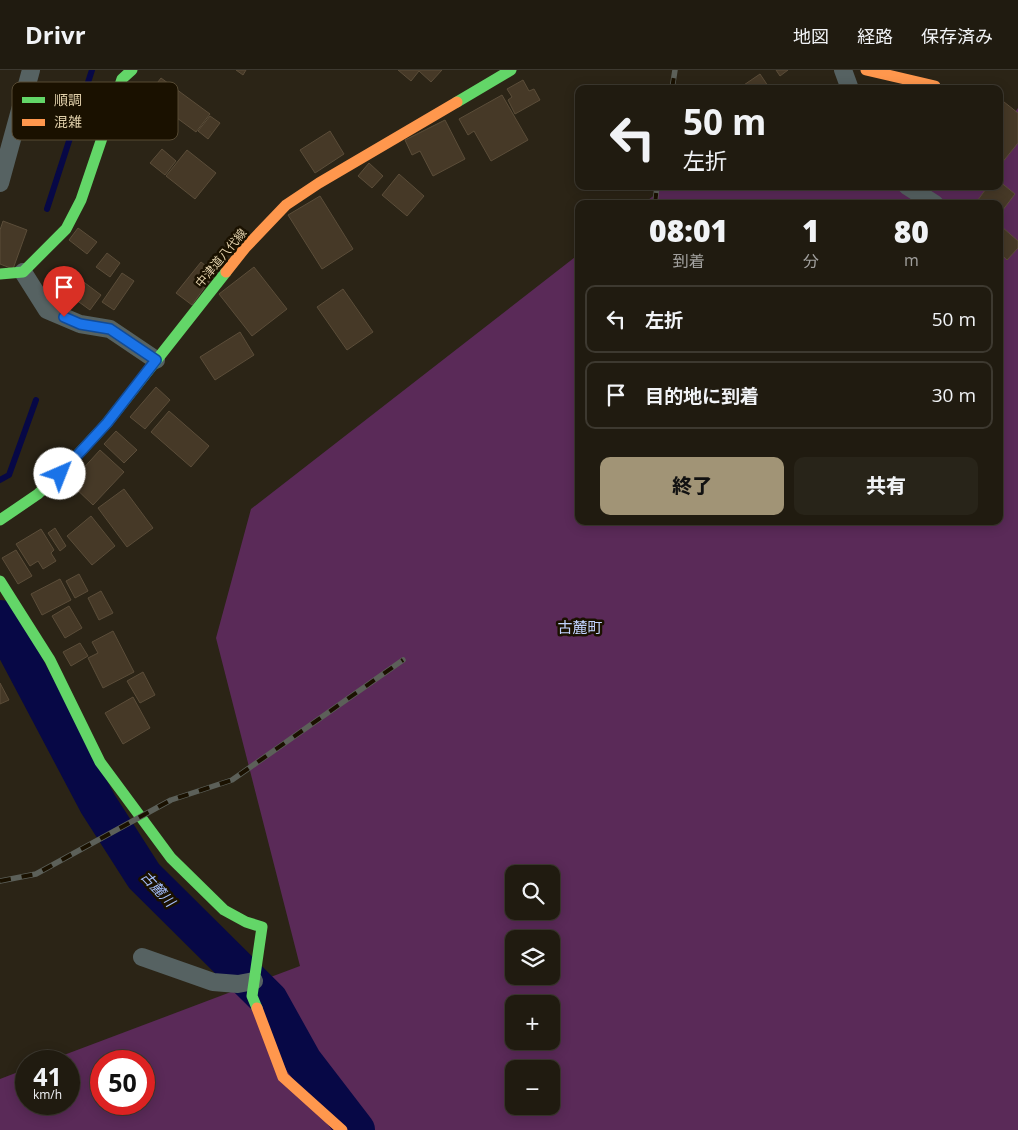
<!DOCTYPE html>
<html lang="ja">
<meta charset="utf-8">
<style>
body{margin:0;font-family:"Open Sans","Noto Sans JP",sans-serif;background:#282419;color:#f1f3f6;height:100vh;display:flex;flex-direction:column;font-size:19px;white-space:nowrap}
*{box-sizing:border-box;margin:0}
p{font-size:16px;color:#a2a19f}
.icon{flex:none;width:28px;height:28px;fill:none;stroke:currentColor;stroke-width:2;stroke-linecap:round;stroke-linejoin:round}
.map{position:relative;flex:1;overflow:hidden}
.details{position:absolute;left:575px;top:130px;width:428px;height:325px;display:flex;flex-direction:column;background:#201b10;border-radius:10px;box-shadow:0 2px 12px #0003,0 0 0 1px #3d3930}
.details>*{flex:none}
.hud{position:absolute;left:575px;top:15px;width:428px;height:105px;border-radius:10px;box-shadow:0 2px 12px #0003,0 0 0 1px #3d3930;background:#201b10;color:#f1f3f6;overflow:hidden}
.controls{position:absolute;left:505px;top:795px;display:grid;gap:10px}
.controls a{display:grid;place-items:center;width:55px;height:55px;border-radius:10px;background:#201b10;box-shadow:0 2px 12px #0003,0 0 0 1px #3d3930;font-size:25px}
.speed{position:absolute;left:15px;top:980px;display:flex;gap:10px;font-size:25px;font-weight:700;text-align:center}
.speed>*{display:grid;place-content:center;width:65px;height:65px;border-radius:50%;background:#201b10;box-shadow:0 2px 12px #0003,0 0 0 1px #3d3930;line-height:1}
.speed small{font-size:12px;font-weight:400}
.speed .limit{border:8px solid #d22;background:#fff;color:#111}
.pin{position:absolute;display:grid;place-items:center;width:42px;height:42px;color:#fff;margin:-51px -21px;border-radius:50% 50% 50% 0;rotate:-45deg;box-shadow:0 0 5px #0007}
.pin .icon{rotate:45deg}
.me{position:absolute;width:55px;margin:-28px;rotate:44deg;stroke-linejoin:round;filter:drop-shadow(0 0 4px #0008)}
.turn{display:flex;align-items:center;gap:18px;height:105px;padding:0 25px;font-size:22px}
.turn .icon{width:65px;height:65px;stroke-width:2.5}
.turn b{display:block;font-size:35px;line-height:42px}
.eta{display:flex;justify-content:space-evenly;align-items:center;height:85px;text-align:center}
.eta b{font-size:30px;font-weight:800;line-height:35px}
.cta{display:flex;gap:10px;margin-top:auto;padding:10px 25px}
.cta a{flex:1;height:58px;border-radius:10px;background:#a19476;color:#111;font-size:20px;font-weight:800;line-height:58px;text-align:center}
.cta a+a{background:#282419;color:#f1f3f6}
ul{padding:0;list-style:none}
li{display:flex;align-items:center;gap:15px;height:68px;margin:0 10px 8px;padding:0 15px;border:2px solid #3d3930;border-radius:10px}
li div{flex:1}
li b{display:block;font-size:19px}
li em{font-style:normal}
header{display:flex;align-items:center;gap:30px;box-sizing:border-box;height:70px;padding:0 25px;background:#201b10;border-bottom:1px solid #3d3930}
header strong{font-size:24px}
nav{display:flex;gap:28px;margin-inline-start:auto;font-size:18px}
.map>svg:first-child{display:block}
</style>
<header>
<strong>Drivr</strong>
<nav><a>地図</a><a>経路</a><a>保存済み</a></nav>
</header>
<div class="map">
<svg width="1018" height="1060" viewBox="0 0 1018 1060">
<rect width="100%" height="100%" fill="#2b2416"/>
<path fill="#5a2a58" fill-rule="evenodd" d="M1018,38v1022h-1018v-51l26,-10v35h43v-43h-21l252,-95 -84,-328 35,-129 328,-255v267h420v-317h-356l23,-18h333v-51zM514,804h37v37h-37zM514,869h37v37h-37zM514,934h37v37h-37zM101,991h43v43h-43zM514,999h37v37h-37z"/>
<g fill="none" stroke-linecap="round" stroke-linejoin="round">
<path stroke="#070846" stroke-width="6" d="M47,139l45,-139
M0,410l9,-5 27,-75"/>
<path stroke="#070846" stroke-width="38" d="M0,549l98,185 46,72 125,124 34,61 53,69"/>
</g>
<path fill="#463927" stroke="#5b4d39" d="M236,0h10l-3,5z
M398,0h44l-11,12 -12,-11 -8,10z
M776,0h12l-8,6z
M760,4l10,15h-32z
M161,8l49,36 -14,18 -49,-36z
M523,10l6,11 5,-2 6,11 -25,14 -7,-14 4,-3 -5,-8z
M502,25l26,45 -37,21 -17,-30 -6,4 -9,-16z
M999,28l19,15v30l-17,21 -2,-2z
M210,46l10,7 -12,16 -10,-8z
M445,50l20,39 -32,17 -13,-25 -8,4 -7,-15z
M330,61l14,23 -29,19 -15,-23z
M162,79l14,12 -11,14 -15,-12z
M187,80l29,23 -21,26 -29,-23z
M369,93l14,13 -11,12 -14,-12z
M399,104l25,22 -17,20 -25,-21z
M999,111l16,13 -16,21v-11h-24l13,-18h11z
M320,126l33,53 -31,20 -34,-54z
M3,151l24,9 -14,39 -13,-5v-34z
M1002,157l16,14v7l-11,12 -8,-8v-21z
M78,158l19,14 -10,12 -18,-14z
M107,183l13,10 -10,14 -14,-10z
M201,192l14,11 -23,32 -16,-12z
M254,197l33,42 -35,27 -33,-42z
M122,203l12,8 -20,29 -12,-8z
M73,204l28,21 -11,15 -29,-21z
M343,219l30,43 -26,18 -30,-43z
M240,262l14,23 -39,25 -15,-23z
M156,317l14,13 -25,29 -15,-12z
M169,341l40,35 -18,21 -40,-35z
M116,361l21,19 -13,13 -20,-19z
M100,380l24,22 -31,33 -23,-22z
M124,419l29,39 -26,19 -29,-39z
M91,446l24,30 -23,19 -25,-29z
M55,458l11,18 -6,5 -12,-18z
M41,459l13,21 -3,3 5,8 -13,8 -5,-8 -8,5 -14,-22z
M16,480l16,26 -14,8 -16,-26z
M79,504l9,17 -13,7 -9,-17z
M60,509l11,21 -29,15 -11,-21z
M101,521l12,22 -14,7 -11,-22z
M69,536l13,22 -17,10 -13,-22z
M113,561l21,41 -31,16 -15,-30 10,-5 -6,-11z
M80,573l8,13 -17,10 -8,-14z
M143,602l12,23 -15,8 -13,-22z
M0,613l9,17 -9,4z
M133,627l17,31 -27,16 -18,-31z"/>
<g fill="none" stroke-linecap="round" stroke-linejoin="round">
<path stroke="#566262" stroke-width="18" d="M843,0l7,19
M0,113l31,-113
M907,116l28,18
M23,202l24,38 33,14 30,5 46,31
M142,887l71,25 25,2 16,-3"/>
<path stroke="#63d668" stroke-width="11" d="M457,32l54,-32
M0,204l23,-2 43,-43 15,-29 41,-121 10,-9
M0,450l38,-26 32,-31 37,-40 119,-151
M0,511l50,79 50,102 71,96 53,52 22,12 16,5 -10,69 5,12"/>
<path stroke="#ff974d" stroke-width="11" d="M866,0l69,16
M226,202l19,-24 41,-43 33,-22 138,-81
M257,938l26,69 59,53"/>
<defs>
<path id="rail" d="M672,19l3,-19
M655,134l2,-18
M0,811l36,-7 135,-74 61,-20 171,-120"/>
</defs>
<use href="#rail" stroke="#5c6059" stroke-width="5.5"/>
<use href="#rail" stroke="#1a1100" stroke-width="4" stroke-dasharray="11" stroke-linecap="butt"/>
</g>
<g fill="none" stroke-linecap="round" stroke-linejoin="round">
<defs>
<path id="route" d="M60,404l47,-51 49,-63 -46,-31 -30,-5 -16,-7"/>
</defs>
<use href="#route" stroke="#114b97" stroke-width="12"/>
<use href="#route" stroke="#1a73e8" stroke-width="9"/>
</g>
<g text-anchor="middle" stroke-width="5" stroke-linejoin="round" paint-order="stroke">
<g font-size="12" fill="#e1d0aa" stroke="#1a1100">
<text transform="translate(221 188) rotate(-50)" y="4">中津道八代線</text>
</g>
<g font-size="14" font-style="italic" fill="#a4bdfa" stroke="#1a1100">
<text transform="translate(158 819) rotate(47)" y="5">古麓川</text>
</g>
<g font-size="15" fill="#c2d4fd" stroke="#1a1100">
<text x="580" y="563">古麓町</text>
</g>
</g>
<rect x="12" y="12" width="166" height="58" rx="8" fill="#1a1100" stroke="#564a33" stroke-width="1"/>
<rect x="22" y="27" width="23" height="6" fill="#63d668"/>
<rect x="22" y="49" width="23" height="7" fill="#ff974d"/>
<g font-size="14" fill="#e1d0aa">
<text x="54" y="35">順調</text>
<text x="54" y="57">混雑</text>
</g>
</svg>
<div class="controls">
<a><svg class="icon" aria-label="search" viewBox="0 0 24 24"><circle cx="10" cy="10" r="6"/><path d="M15 15l6 6"/></svg></a>
<a><svg class="icon" aria-label="layers" viewBox="0 0 24 24"><path d="M12 4l9 5-9 5-9-5zM3 14l9 5 9-5"/></svg></a>
<a>+</a>
<a>−</a>
</div>
<div class="speed"><div>41<small>km/h</small></div><div class="limit">50</div></div>
<div class="pin" style="left:64px;top:247px;background:#d93025"><svg class="icon" aria-label="arrive" viewBox="0 0 24 24"><path d="M6 21V4h12l-3 4 3 4H6"/></svg></div>
<svg class="me" style="left:60px;top:404px" viewBox="-20 -20 40 40"><circle r="19" fill="#fff"/><path d="M0-13L10 11 0 6-10 11z" fill="#1a73e8"/></svg>
<div class="hud">
<div class="turn"><svg class="icon" aria-label="left" viewBox="0 0 24 24"><path d="M17 20v-9H6M10 6l-5 5 5 5"/></svg><div><b>50 m</b>左折</div></div>
</div>
<section class="details">
<div class="eta">
<div><b>08:01</b><p>到着</p></div>
<div><b>1</b><p>分</p></div>
<div><b>80</b><p>m</p></div>
</div>
<ul>
<li><svg class="icon" aria-label="left" viewBox="0 0 24 24"><path d="M17 20v-9H6M10 6l-5 5 5 5"/></svg><div><b>左折</b></div><em>50 m</em></li>
<li><svg class="icon" aria-label="arrive" viewBox="0 0 24 24"><path d="M6 21V4h12l-3 4 3 4H6"/></svg><div><b>目的地に到着</b></div><em>30 m</em></li>
</ul>
<div class="cta"><a>終了</a><a>共有</a></div>
</section>
</div>
